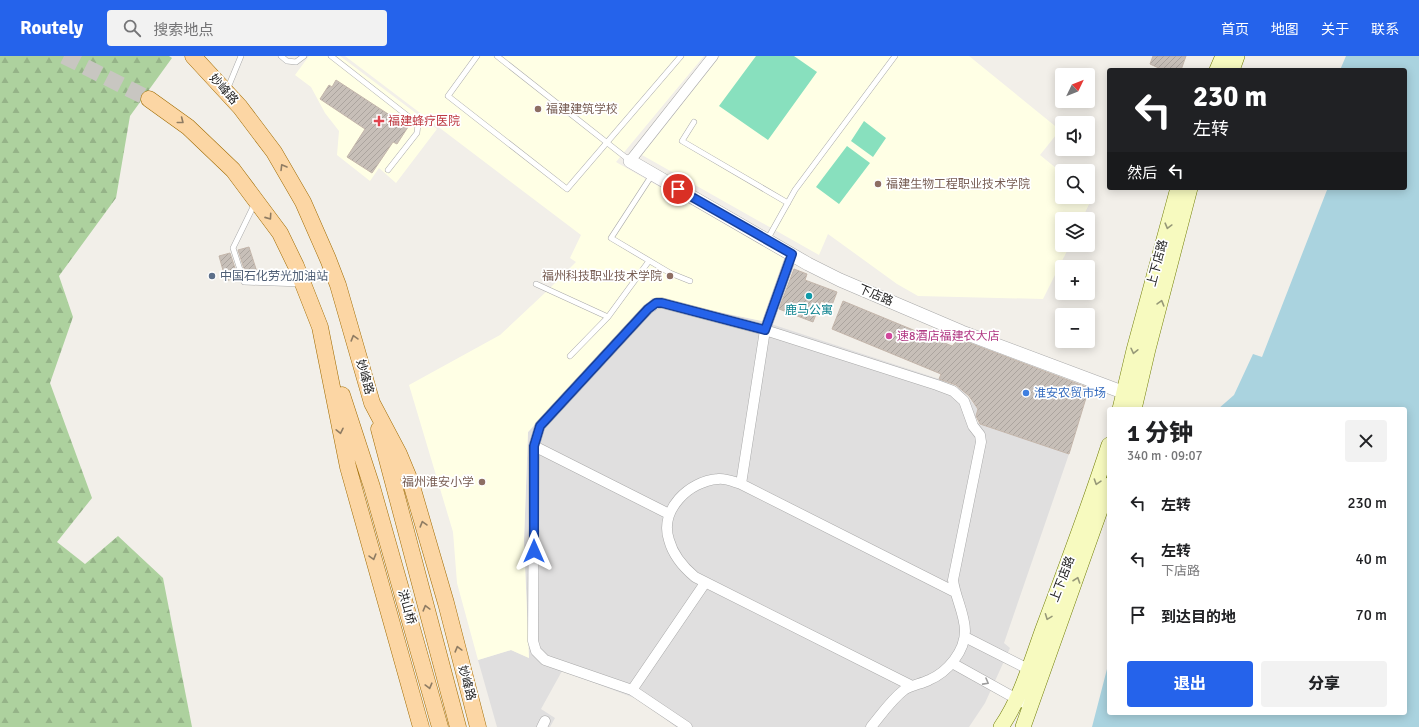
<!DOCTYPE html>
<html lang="zh">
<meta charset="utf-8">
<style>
body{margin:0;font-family:Signika,"Noto Sans SC",sans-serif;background:#f2f2f2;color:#202124;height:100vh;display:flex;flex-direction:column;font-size:15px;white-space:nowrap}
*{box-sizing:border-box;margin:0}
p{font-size:13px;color:#757577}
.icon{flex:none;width:22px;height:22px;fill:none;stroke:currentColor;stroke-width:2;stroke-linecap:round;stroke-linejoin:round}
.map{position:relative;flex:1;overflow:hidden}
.side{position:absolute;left:1107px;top:351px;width:300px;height:308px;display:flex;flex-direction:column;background:#fff;border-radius:4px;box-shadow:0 2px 10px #0003}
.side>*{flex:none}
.banner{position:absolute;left:1107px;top:12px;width:300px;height:122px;border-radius:4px;box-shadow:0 2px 10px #0003;background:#202124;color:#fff;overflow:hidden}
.needle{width:26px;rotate:47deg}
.fabs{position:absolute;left:1055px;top:12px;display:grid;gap:8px}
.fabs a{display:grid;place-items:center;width:40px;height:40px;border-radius:4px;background:#fff;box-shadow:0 2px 10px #0003;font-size:20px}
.pin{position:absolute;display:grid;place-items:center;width:34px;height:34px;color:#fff;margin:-17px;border:2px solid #fff;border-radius:50%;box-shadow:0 1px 4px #0007}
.me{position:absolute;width:44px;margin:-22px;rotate:0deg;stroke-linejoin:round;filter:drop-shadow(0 0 3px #0008)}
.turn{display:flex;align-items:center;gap:14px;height:84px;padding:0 20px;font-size:18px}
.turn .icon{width:52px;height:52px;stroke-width:2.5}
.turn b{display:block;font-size:28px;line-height:34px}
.then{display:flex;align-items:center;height:38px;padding:0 20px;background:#0003;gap:8px;font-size:15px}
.round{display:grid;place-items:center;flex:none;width:42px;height:42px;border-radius:4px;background:#f2f2f2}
.overview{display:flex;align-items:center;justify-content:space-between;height:68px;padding:0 20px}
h1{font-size:24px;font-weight:800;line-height:30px}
.button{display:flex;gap:8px;margin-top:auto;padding:8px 20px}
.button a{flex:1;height:46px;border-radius:4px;background:#2563eb;color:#fff;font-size:16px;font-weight:800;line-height:46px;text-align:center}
.button a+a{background:#f2f2f2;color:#202124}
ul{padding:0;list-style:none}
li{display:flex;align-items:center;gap:12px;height:56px;padding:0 20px}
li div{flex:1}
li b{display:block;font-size:15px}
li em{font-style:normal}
header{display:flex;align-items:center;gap:24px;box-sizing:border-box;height:56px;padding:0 20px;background:#2563eb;color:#fff}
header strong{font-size:19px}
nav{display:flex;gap:22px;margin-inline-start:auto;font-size:14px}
.search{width:280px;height:36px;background:#f2f2f2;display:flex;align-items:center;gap:10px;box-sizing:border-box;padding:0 14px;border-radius:4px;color:#757577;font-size:15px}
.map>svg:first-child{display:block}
</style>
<header>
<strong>Routely</strong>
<div class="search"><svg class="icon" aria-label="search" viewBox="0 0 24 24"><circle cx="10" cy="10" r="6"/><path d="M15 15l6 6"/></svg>搜索地点</div>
<nav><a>首页</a><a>地图</a><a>关于</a><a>联系</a></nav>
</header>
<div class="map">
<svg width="1419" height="671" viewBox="0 0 1419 671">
<defs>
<pattern id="forest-firs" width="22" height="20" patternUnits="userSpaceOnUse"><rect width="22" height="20" fill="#add19e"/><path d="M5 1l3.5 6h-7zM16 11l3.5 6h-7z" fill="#95b388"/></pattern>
<pattern id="building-hatch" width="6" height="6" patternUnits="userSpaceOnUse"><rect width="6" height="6" fill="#c7bfb8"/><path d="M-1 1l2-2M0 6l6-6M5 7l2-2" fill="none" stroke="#aba49e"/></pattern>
</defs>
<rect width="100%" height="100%" fill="#f2efe9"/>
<path fill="#e0dfdf" d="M652,242l110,23 177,58 22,10 7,8 10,12 -3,13 94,32 -65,189 6,5 -25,55 -16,24h-293l-36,-27 -78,-29 -21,38 14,9 -5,9h-53l-19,-67 33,-10 18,8 -5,-117 4,-109z"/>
<path fill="#ffffe5" d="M309,0h31l97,73 -41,54 -17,-15 -9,13 -33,-26 2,-24 -14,-18 -14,-26 -16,-12z
M345,0h359l-88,106 168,96 -22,63 -110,-23 -124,134 -4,109 5,117 -18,-8 -33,10 -21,-77 -4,-51 -44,-147 91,-50 47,-44 29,-29 -6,-4 11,-23z
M720,0h249l91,74 -20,25 22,18v24h26v-3l4,4 -10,21h-20v26h8l-27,54 -125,-3 -21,-12 -69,-50 -9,21 -177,-100z"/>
<path fill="url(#forest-firs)" d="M0,0h169l3,2 -42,58 -14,82 -57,78 14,41 -23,66 42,115 -35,44 28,22 33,-28 45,42 29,149h-192z"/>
<path fill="#88e0be" d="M756,0h38l23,16 -49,68 -49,-34z
M864,65l22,17 -13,19 -22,-16z
M847,90l23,17 -31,41 -23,-17z"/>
<path fill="#aad3df" d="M1346,0h73v671h-327l15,-58 2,-2v46h296v-304h-187l16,-14 19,-41 9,3 65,-167 -2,-2h80v-118h-65z"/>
<path fill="url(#building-hatch)" stroke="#c4b6ab" d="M1153,0h33l-5,14h-18l-13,-6z
M336,24l72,47 -11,17 -4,-2 -21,31 -25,-16 18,-28 -45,-30 9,-14 3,2z
M249,191l8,25 -11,3 -8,-25z
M230,197l8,24 -12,4 -7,-25z
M794,213l13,5 -2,6 32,12 -5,13 -11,-4 -8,21 -34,-13z
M843,245l109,45 7,-7 130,49 -20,66 -89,-30 -4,-8 2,-7 -9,-13 -13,-11 -17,-6 2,-5 -109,-45z"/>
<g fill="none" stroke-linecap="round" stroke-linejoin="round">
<path stroke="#c8c6c1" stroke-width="16" stroke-dasharray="16 8" stroke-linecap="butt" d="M64,0l85,43"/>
<defs>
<path id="service" d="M281,0l6,5 9,1 8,-6
M331,0l87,68 -1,9 -29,37
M477,0l-29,40 119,93 114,-133
M497,0l132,104
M227,34l14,-34
M694,66l-12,19 106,62
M652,119l-41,63 59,35 20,8
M255,147l-22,45 11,34 57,2
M767,184l28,-50 100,-134
M536,228l72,33
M570,300l38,-39 41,-56"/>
<path id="minor" d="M630,105l83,-105
M534,390l135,68
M741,428l24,-154 27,-76
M965,581l69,35
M952,607l79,44
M912,630l-217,-109c-12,-10 -22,-22 -26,-37 -10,-30 20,-59 49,-61 8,-1 16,3 23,5l214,108
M632,634l73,-107
M542,671l3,-6
M687,671l-55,-37 -87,-30 -9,-9 -3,-10 1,-195 6,-20 108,-117 9,-6h5l103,27 172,55 16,6 11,10 9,25 7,9 1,7 -28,138c2,17 12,34 12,51 0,20 -17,41 -36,49 -8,4 -18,5 -25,10 -13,10 -23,25 -33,37"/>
<path id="tertiary" d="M630,105l178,103 32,16 122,52 171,64"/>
<path id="secondary" d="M1217,14l6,-14
M1232,14l5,-14
M1120,353l14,-59 44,-162
M1134,353l14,-60 42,-161
M1001,671c20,-29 30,-65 42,-98 23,-61 46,-122 66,-184
M1023,671l86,-242"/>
<path id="primary" d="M193,0l47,51 34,45 29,50 25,57 10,26 34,118 27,51 12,29 35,120 32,124
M149,43l39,28 45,43 47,63 16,33 24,61 28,140 73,260
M342,339l30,92 68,240
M379,373l79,298"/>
</defs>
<use href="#service" stroke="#a9a9a9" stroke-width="6"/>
<use href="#minor" stroke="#a9a9a9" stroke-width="11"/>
<use href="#tertiary" stroke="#a9a9a9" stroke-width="14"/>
<use href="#secondary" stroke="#707d05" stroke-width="16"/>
<use href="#primary" stroke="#a06b00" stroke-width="17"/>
<use href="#service" stroke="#fff" stroke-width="5"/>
<use href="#minor" stroke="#fff" stroke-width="10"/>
<use href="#tertiary" stroke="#fff" stroke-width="13"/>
<use href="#secondary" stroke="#f7fabf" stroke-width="15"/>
<use href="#primary" stroke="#fcd6a4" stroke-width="16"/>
</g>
<defs><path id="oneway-chevron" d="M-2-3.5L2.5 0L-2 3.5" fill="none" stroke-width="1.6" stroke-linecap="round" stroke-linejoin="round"/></defs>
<g stroke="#8f7c63">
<use href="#oneway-chevron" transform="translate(181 65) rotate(38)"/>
<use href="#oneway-chevron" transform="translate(283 111) rotate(-121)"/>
<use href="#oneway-chevron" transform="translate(269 161) rotate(55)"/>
<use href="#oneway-chevron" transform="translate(354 282) rotate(-106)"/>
<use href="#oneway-chevron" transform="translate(340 375) rotate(78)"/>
<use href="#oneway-chevron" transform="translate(423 468) rotate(-106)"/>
<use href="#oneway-chevron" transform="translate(373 501) rotate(74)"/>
<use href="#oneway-chevron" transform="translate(426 552) rotate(-105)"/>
<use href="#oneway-chevron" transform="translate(458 593) rotate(-105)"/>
<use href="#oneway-chevron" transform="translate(429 630) rotate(75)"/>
</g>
<g stroke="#979978">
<use href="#oneway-chevron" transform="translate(1168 170) rotate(105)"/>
<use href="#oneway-chevron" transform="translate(1161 247) rotate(-74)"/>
<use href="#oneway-chevron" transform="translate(1134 295) rotate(103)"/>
<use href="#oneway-chevron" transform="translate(1097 426) rotate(108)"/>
<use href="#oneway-chevron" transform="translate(1077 524) rotate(-71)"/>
<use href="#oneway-chevron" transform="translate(1048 561) rotate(111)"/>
</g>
<use stroke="#9c9c9c" href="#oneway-chevron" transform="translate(986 626) rotate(29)"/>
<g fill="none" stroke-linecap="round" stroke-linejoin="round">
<defs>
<path id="route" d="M534,495v-105l6,-20 108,-117 8,-6h6l103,27 27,-76 -114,-65"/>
</defs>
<use href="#route" stroke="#184099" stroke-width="10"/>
<use href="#route" stroke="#2563eb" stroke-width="7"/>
</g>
<g fill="#8d6e63" stroke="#fff" stroke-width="1.5">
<circle cx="538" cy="53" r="4"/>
<circle cx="878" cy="128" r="4"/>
<circle cx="670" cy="220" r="4"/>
<circle cx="482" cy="426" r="4"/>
</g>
<path fill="#e0444e" stroke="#fff" stroke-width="1.5" d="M377 59h4v4h4v4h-4v4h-4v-4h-4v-4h4z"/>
<circle fill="#5c6f8a" stroke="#fff" stroke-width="1.5" cx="212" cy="220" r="4"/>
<circle fill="#0f9aa8" stroke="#fff" stroke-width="1.5" cx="809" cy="240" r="4"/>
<circle fill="#d1479c" stroke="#fff" stroke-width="1.5" cx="889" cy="280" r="4"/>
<circle fill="#3f7fe0" stroke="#fff" stroke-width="1.5" cx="1026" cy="337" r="4"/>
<g text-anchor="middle" stroke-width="3.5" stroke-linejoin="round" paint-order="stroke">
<g font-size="12" fill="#222" stroke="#fff">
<text transform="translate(224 33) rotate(48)" y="4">妙峰路</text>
<text transform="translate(1157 207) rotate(-75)" y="4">上下店路</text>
<text transform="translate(876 239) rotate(23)" y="4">下店路</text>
<text transform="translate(365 321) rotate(74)" y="4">妙峰路</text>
<text transform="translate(1062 523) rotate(-69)" y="4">上下店路</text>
<text transform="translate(407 551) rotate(74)" y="4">洪山桥</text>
<text transform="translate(467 627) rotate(75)" y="4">妙峰路</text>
</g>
<g font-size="12" fill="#785e54" stroke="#fff" text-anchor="start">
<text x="546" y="57">福建建筑学校</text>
<text x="886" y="132">福建生物工程职业技术学院</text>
<text x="662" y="224" text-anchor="end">福州科技职业技术学院</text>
<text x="474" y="430" text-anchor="end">福州淮安小学</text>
</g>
<g font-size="12" fill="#be3a42" stroke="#fff" text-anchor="start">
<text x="388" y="69">福建蜂疗医院</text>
</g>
<g font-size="12" fill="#4e5e75" stroke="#fff" text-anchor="start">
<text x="220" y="224">中国石化劳光加油站</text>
</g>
<g font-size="12" fill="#0d838f" stroke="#fff">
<text x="809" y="258">鹿马公寓</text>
</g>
<g font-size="12" fill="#b23c85" stroke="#fff" text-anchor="start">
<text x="897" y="284">速8酒店福建农大店</text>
</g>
<g font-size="12" fill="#366cbe" stroke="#fff" text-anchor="start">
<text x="1034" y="341">淮安农贸市场</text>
</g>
</g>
</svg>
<div class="fabs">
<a><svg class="needle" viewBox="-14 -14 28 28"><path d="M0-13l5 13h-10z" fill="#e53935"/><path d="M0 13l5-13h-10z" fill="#757577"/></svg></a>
<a><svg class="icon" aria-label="sound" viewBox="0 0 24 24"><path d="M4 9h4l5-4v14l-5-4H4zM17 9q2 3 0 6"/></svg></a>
<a><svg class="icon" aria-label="search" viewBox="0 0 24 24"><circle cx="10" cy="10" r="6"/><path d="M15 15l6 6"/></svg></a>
<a><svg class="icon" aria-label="layers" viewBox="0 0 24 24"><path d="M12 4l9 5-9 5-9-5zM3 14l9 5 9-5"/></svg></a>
<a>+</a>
<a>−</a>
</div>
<div class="pin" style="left:678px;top:133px;background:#d93025"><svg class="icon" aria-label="arrive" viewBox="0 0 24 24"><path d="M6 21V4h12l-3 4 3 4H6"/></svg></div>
<svg class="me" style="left:534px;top:495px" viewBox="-20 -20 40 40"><path d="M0-17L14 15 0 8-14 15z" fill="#2563eb" stroke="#fff" stroke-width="4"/></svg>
<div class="banner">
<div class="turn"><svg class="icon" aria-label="left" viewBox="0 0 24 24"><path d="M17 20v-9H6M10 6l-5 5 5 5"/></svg><div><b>230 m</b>左转</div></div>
<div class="then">然后<svg class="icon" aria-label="left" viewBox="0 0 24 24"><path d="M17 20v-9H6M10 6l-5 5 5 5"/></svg></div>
</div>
<section class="side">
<div class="overview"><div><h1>1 分钟</h1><p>340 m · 09:07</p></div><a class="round"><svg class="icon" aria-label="close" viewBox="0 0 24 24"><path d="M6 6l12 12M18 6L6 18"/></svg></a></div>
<ul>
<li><svg class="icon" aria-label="left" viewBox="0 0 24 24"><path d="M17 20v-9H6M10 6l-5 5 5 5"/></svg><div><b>左转</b></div><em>230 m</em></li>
<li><svg class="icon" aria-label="left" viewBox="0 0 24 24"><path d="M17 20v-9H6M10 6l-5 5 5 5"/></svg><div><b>左转</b><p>下店路</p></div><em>40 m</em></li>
<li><svg class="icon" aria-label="arrive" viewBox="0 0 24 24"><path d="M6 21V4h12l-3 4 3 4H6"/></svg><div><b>到达目的地</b></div><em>70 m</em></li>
</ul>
<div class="button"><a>退出</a><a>分享</a></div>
</section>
</div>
